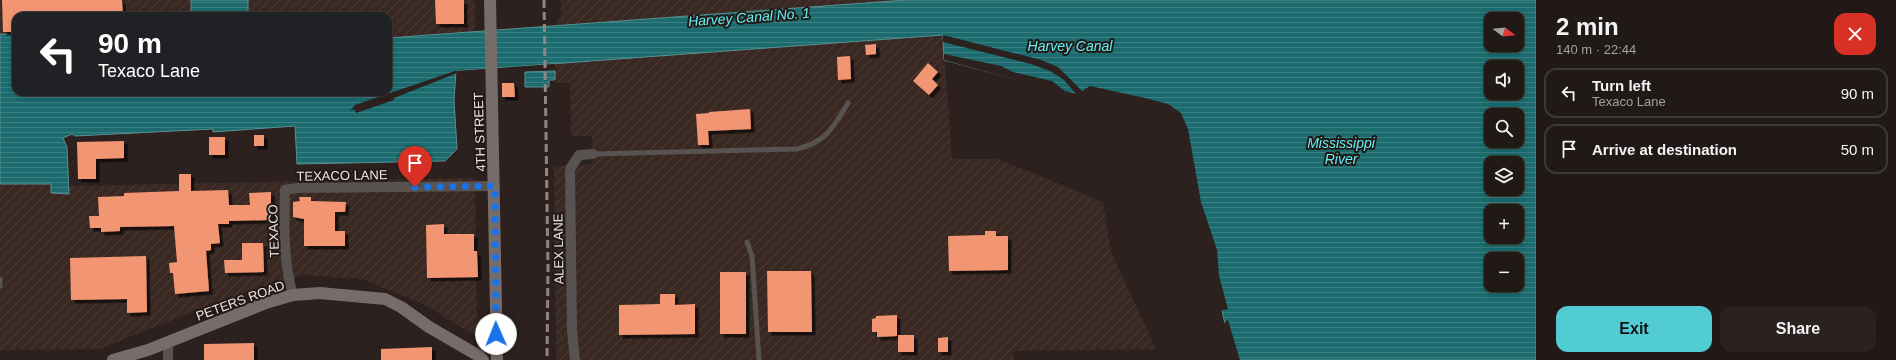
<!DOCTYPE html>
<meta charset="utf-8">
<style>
body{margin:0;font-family:Arial,sans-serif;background:#29221f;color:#f1f3f6;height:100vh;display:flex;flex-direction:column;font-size:15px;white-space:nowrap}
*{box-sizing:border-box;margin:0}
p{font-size:13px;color:#a2a0a1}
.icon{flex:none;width:22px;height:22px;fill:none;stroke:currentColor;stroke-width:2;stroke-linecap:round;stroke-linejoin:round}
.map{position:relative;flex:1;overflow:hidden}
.details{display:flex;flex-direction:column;background:#211916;width:360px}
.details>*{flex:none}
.hud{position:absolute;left:12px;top:12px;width:380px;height:84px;border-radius:12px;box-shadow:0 2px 6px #0003,0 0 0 1px #3e3835;background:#202124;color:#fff;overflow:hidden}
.needle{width:26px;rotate:106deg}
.fabs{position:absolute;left:1484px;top:12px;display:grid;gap:8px}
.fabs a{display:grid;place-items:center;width:40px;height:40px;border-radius:8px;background:#211916;box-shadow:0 2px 6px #0003,0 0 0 1px #3e3835;font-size:20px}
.pin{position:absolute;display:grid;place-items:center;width:34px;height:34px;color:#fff;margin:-41px -17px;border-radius:50% 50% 50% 0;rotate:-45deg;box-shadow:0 0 4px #0007}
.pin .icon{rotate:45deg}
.me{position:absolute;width:44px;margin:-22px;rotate:359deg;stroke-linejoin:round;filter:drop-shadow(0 0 3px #0008)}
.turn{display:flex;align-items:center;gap:14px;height:84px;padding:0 20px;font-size:18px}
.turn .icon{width:52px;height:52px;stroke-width:2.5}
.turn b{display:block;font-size:28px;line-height:34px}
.round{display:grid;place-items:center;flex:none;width:42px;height:42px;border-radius:12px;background:#29221f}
.overview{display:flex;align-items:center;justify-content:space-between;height:68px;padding:0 20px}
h1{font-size:24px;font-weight:600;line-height:30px}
.button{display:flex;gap:8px;margin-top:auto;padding:8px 20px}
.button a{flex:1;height:46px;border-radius:12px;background:#51ccd3;color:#111;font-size:16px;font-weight:600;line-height:46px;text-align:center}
.button a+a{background:#29221f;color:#f1f3f6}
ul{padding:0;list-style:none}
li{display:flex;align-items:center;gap:12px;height:50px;margin:0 8px 6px;padding:0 12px;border:2px solid #3e3835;border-radius:12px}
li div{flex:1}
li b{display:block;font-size:15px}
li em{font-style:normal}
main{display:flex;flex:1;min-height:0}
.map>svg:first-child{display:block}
</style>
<main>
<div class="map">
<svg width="1536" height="360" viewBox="0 0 1536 360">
<defs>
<pattern id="industrial-furrows" width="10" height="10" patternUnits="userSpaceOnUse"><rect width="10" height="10" fill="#3a2923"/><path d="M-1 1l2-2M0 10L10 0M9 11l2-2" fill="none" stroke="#4d3e38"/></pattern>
<pattern id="water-rules" width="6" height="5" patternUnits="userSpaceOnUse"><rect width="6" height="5" fill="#1b6b6f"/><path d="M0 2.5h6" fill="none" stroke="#3c8083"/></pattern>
<filter id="shadow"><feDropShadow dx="3.5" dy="3.5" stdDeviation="0" flood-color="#0009"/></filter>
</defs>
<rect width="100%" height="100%" fill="#2c211e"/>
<path fill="url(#industrial-furrows)" d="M0,0h191v16h-175v18h-16z
M248,0h227v31l-87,7v-22h-140z
M561,0h345l-349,25v-6h4z
M943,35l9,124h46l105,43 8,50 45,97 -143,2 1,9h-458l-2,-193 39,-3 -1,-28h-21l-1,-53h-15v-19z
M475,178l2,159 -50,-31 -65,-27 -59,-4 -99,32 -104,42 -100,1v-166h51l18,9 -1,-7z"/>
<path fill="url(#water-rules)" stroke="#5a9092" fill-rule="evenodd" d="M191,0h57v16h-57z
M906,0h630v360h-303l-18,-81 -26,-136 -16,-29 -34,-11 -57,-12 -12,6 -21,-9 -105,-28 -1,-25 -487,36 -2,29 3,49 -12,12 -148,3 -2,-38 -82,6v-3l-138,7 -3,-2 -9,4 4,9 2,47 -18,-1v-9h-51v-150h16v58h372v-54zM1491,19h26v26h-26zM1491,67h26v26h-26zM1491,115h26v26h-26zM1491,163h26v26h-26zM1491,211h26v26h-26zM1491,259h26v26h-26z
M555,71v9h-6v7h-24v-15z"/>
<path fill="#2c211e" d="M943,35l98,25 17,7 24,24 8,-5 55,12 23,6 13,9 7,16 13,73 16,48 2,26 9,33 -8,2 -23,-87 -7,-42 -3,-39 -15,-27 -33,-11 -56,-12 -14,6 -20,-10 -105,-29v-6l57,12 12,6 39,9 13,10 11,3 -12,-14 -14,-9 -19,-7 -88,-22z
M555,64v2l-98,7 -63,25v2l-38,13 -2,-4 -4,2 5,-6 100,-34z
M1228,320l12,40h-9l-8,-36z"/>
<path fill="#f29572" filter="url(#shadow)" d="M2,0h120l1,16h-107v16h-13z
M435,0h29v24h-28z
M876,44v10l-10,1 -1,-10z
M850,56l1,23 -13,1 -1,-23z
M928,63l10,9 -6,7 6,6 -9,10 -16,-14z
M502,83h12l1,14h-13z
M750,109l1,20 -43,2 1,14h-11l-2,-31 13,-1v-1z
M254,135h10v11h-10z
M209,137h16v18h-16z
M124,141v17l-28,1v20h-18l-1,-37z
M179,174h12v17l37,-1 1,15h21l-1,-12 22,-1v28l-42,1v3h-11l2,19 -9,1v6l-5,1 3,40 -34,3 -2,-21h-3l-1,-10 8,-1 -3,-36 -54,1v4l-19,1v-4h-11l-1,-12h10l-1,-19 26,-1v-3l55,-2z
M299,197h12v4l35,1 -1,10h-10v19h10v15h-41v-27l-11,-2v-15l7,-1z
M444,224v10h30v17h3l1,26 -51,1 -1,-53z
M985,231h11v5h12v34l-59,1 -1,-35 37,-1z
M242,243h21l1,29 -39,1 -1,-13h18z
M146,256l1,56 -20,1v-14l-56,1 -1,-42z
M767,271h44l1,61h-44z
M720,272h26v62h-26z
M660,294h15v11l20,-1v30l-76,1v-30l41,-1z
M897,315v21l-20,1v-5h-5v-13l4,-1v-2z
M898,335h16v17h-16z
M948,337v15h-10v-14z
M254,343v17h-50v-16z
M432,347v13h-51v-11z"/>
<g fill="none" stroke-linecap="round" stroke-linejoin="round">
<path stroke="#585351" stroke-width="5" d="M593,154l204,-5c29,-7 36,-21 51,-46
M747,242l5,14 7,104
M0,279v7"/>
<path stroke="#585351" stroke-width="10" d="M293,295c-10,-33 -9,-71 -8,-105l12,-2 198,-2
M168,342v18
M575,360l-3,-30 -2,-161 9,-14 14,-1"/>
<path stroke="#766d6a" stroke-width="12" d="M490,0l7,360
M113,360l35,-10 118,-47 27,-8 27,-2 65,6 16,8 28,20 50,29 4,4"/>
<path stroke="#8f8683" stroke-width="3" stroke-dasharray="8 4" stroke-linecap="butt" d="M544,0l4,268 -1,92"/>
</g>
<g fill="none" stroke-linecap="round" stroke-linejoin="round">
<path stroke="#1a73e8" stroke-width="7" stroke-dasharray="0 12.6" d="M415,187l80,-1 1,148"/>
</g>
<g text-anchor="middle" stroke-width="4" stroke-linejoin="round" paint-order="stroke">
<g font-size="13" fill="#ece5e2" stroke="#221814">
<text transform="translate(479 132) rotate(-92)" y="5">4TH STREET</text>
<text transform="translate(342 175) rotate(-1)" y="5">TEXACO LANE</text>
<text transform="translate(273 231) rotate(-92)" y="5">TEXACO</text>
<text transform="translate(558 249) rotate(-91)" y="5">ALEX LANE</text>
<text transform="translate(240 300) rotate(-20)" y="5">PETERS ROAD</text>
</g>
<g font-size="14" font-style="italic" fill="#60f0f8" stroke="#221814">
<text transform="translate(749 17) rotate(-4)" y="5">Harvey Canal No. 1</text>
<text x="1070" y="51">Harvey Canal</text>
<text x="1341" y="148">Mississippi<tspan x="1341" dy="16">River</tspan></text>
</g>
</g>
</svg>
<div class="fabs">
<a><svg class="needle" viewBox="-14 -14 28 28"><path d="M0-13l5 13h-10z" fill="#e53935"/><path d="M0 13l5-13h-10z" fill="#a2a0a1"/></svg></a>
<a><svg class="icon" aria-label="sound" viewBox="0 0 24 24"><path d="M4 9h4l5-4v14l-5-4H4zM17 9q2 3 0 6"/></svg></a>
<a><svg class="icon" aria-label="search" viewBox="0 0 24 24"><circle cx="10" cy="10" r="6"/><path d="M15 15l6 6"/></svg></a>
<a><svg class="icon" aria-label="layers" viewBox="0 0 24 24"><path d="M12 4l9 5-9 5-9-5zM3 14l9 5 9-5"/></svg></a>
<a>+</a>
<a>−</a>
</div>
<div class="pin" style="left:415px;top:187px;background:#d93025"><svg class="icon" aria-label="arrive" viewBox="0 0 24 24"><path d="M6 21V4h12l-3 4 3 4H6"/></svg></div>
<svg class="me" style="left:496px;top:334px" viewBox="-20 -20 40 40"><circle r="19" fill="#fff"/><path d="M0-13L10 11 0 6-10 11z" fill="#1a73e8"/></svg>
<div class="hud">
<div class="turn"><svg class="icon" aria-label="left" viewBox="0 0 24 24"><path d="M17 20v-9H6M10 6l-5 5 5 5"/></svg><div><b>90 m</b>Texaco Lane</div></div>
</div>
</div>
<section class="details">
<div class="overview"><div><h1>2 min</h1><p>140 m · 22:44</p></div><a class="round" style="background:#d93025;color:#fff"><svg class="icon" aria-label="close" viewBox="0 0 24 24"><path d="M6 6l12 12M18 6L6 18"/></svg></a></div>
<ul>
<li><svg class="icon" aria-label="left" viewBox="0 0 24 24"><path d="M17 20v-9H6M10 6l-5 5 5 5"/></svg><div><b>Turn left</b><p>Texaco Lane</p></div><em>90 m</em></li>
<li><svg class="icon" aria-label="arrive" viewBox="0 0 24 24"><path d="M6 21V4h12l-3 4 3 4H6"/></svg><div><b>Arrive at destination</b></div><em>50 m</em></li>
</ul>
<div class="button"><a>Exit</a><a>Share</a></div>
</section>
</main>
